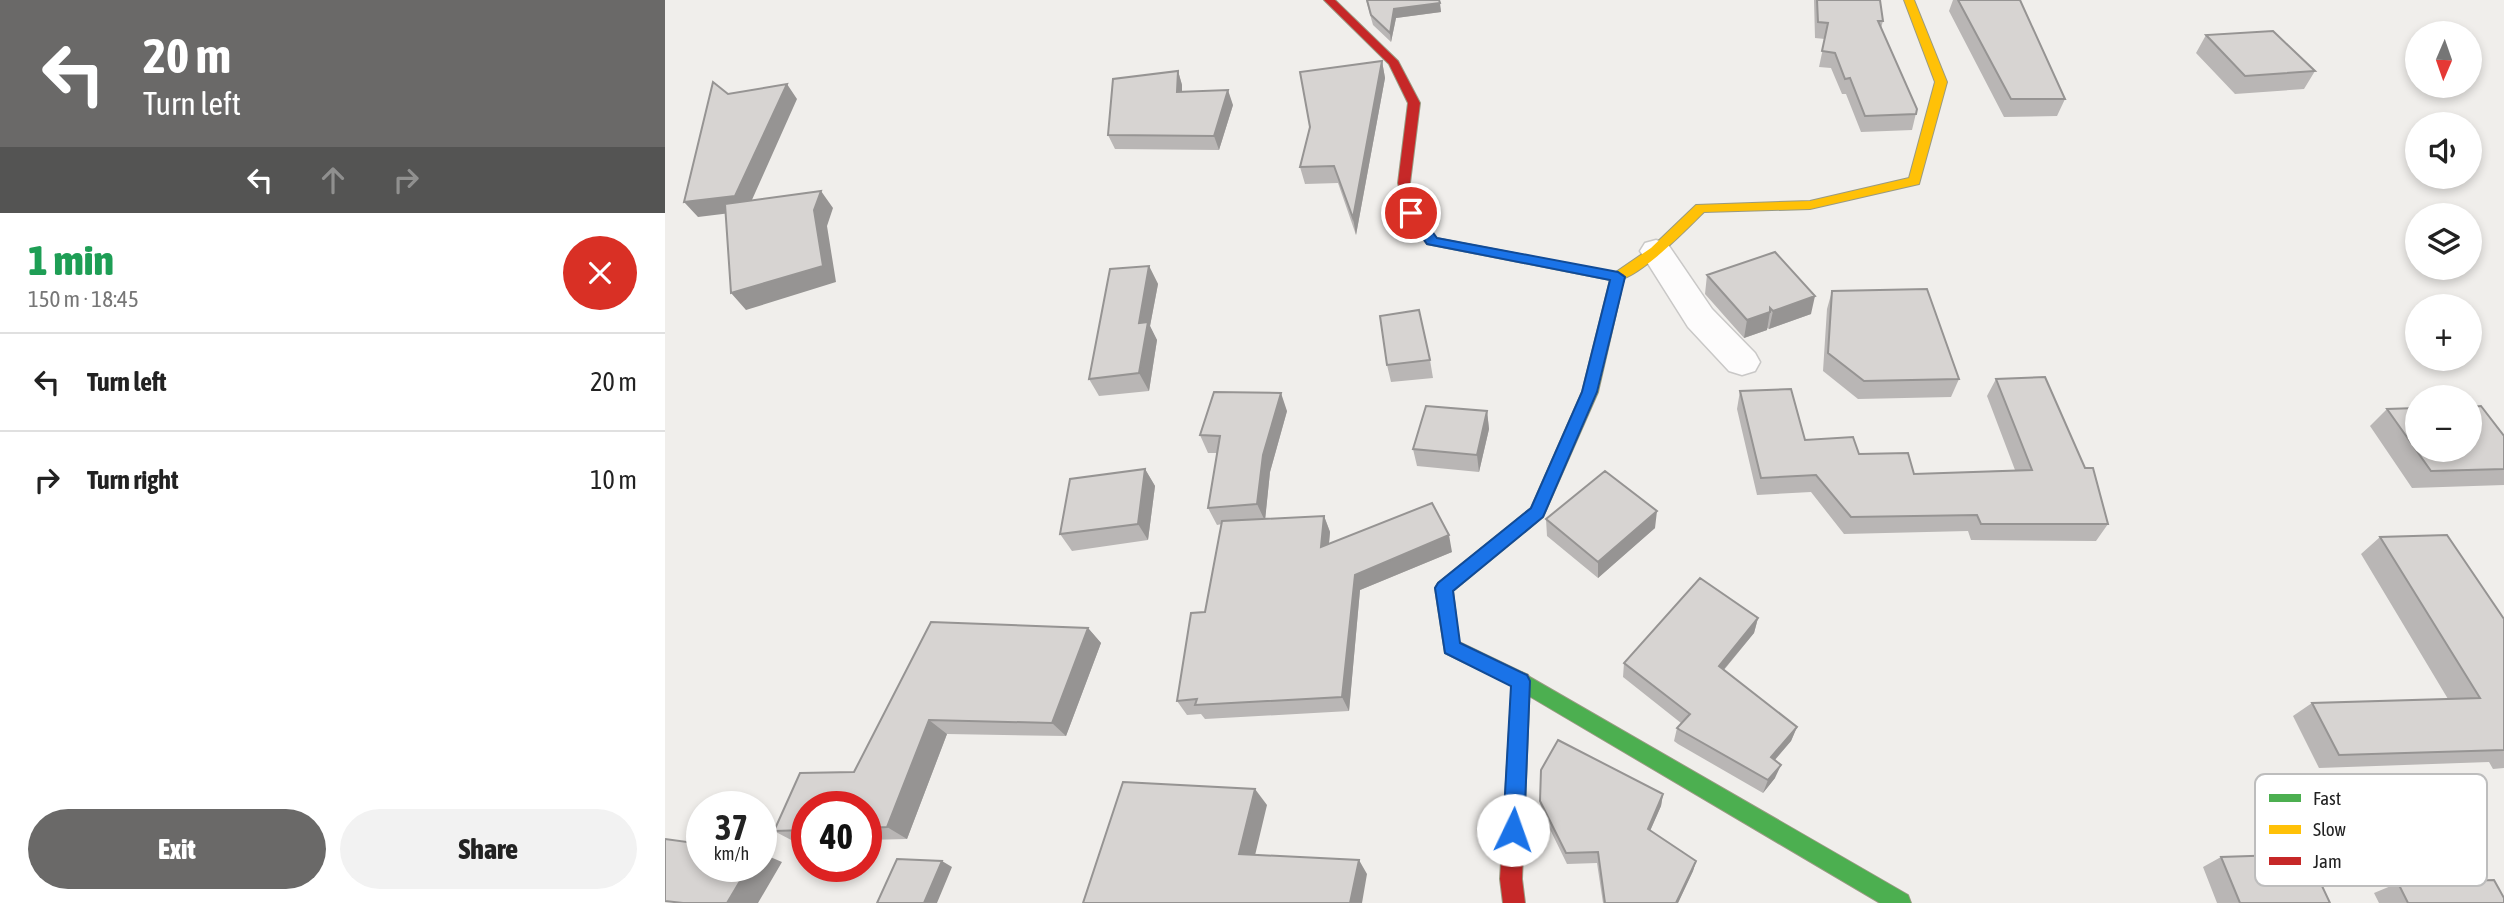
<!DOCTYPE html>
<meta charset="utf-8">
<style>
body{margin:0;font-family:"Asap Condensed",sans-serif;background:#f2f2f2;color:#222;height:100vh;display:flex;flex-direction:column;font-size:26px;white-space:nowrap}
*{box-sizing:border-box;margin:0}
p{font-size:23px;color:#767676}
.icon{flex:none;width:38px;height:38px;fill:none;stroke:currentColor;stroke-width:2;stroke-linecap:round;stroke-linejoin:round}
.map{position:relative;flex:1;overflow:hidden}
.sheet{display:flex;flex-direction:column;background:#fff;width:665px}
.sheet>*{flex:none}
.banner{background:#6a6968;color:#fff;overflow:hidden}
.needle{width:46px;rotate:182deg}
.fabs{position:absolute;left:1740px;top:21px;display:grid;gap:14px}
.fabs a{display:grid;place-items:center;width:77px;height:77px;border-radius:50%;background:#fff;box-shadow:0 4px 10px #0003;font-size:35px}
.speed{position:absolute;left:21px;top:791px;display:flex;gap:14px;font-size:35px;font-weight:700;text-align:center}
.speed>*{display:grid;place-content:center;width:91px;height:91px;border-radius:50%;background:#fff;box-shadow:0 4px 10px #0003;line-height:1}
.speed small{font-size:18px;font-weight:400}
.speed .limit{border:10px solid #d22;background:#fff;color:#111}
.pin{position:absolute;display:grid;place-items:center;width:60px;height:60px;color:#fff;margin:-30px;border:4px solid #fff;border-radius:50%;box-shadow:0 2px 7px #0007}
.me{position:absolute;width:77px;margin:-38px;rotate:3deg;stroke-linejoin:round;filter:drop-shadow(0 0 5px #0008)}
.turn{display:flex;align-items:center;gap:24px;height:147px;padding:0 28px;font-size:32px}
.turn .icon{width:91px;height:91px;stroke-width:2.5}
.turn b{display:block;font-size:49px;line-height:60px}
.lanes{display:flex;align-items:center;height:66px;padding:0 28px;background:#0003;justify-content:center;gap:35px;direction:ltr}
.lanes .off{opacity:.35}
.round{display:grid;place-items:center;flex:none;width:74px;height:74px;border-radius:37px;background:#f2f2f2}
.head{display:flex;align-items:center;justify-content:space-between;height:119px;padding:0 28px}
h1{font-size:42px;font-weight:800;line-height:52px;color:#1e9e55}
.primary-button{display:flex;gap:14px;margin-top:auto;padding:14px 28px}
.primary-button a{flex:1;height:80px;border-radius:42px;background:#6a6968;color:#fff;font-size:28px;font-weight:800;line-height:80px;text-align:center}
.primary-button a+a{background:#f2f2f2;color:#222}
ul{padding:0;list-style:none}
li{display:flex;align-items:center;gap:21px;height:98px;padding:0 28px;border-top:2px solid #e0e0e0}
li div{flex:1}
li b{display:block;font-size:26px}
li em{font-style:normal}
main{display:flex;flex:1;min-height:0}
.map>svg:first-child{display:block}
</style>
<main>
<section class="sheet">
<div class="banner">
<div class="turn"><svg class="icon" aria-label="left" viewBox="0 0 24 24"><path d="M17 20v-9H6M10 6l-5 5 5 5"/></svg><div><b>20 m</b>Turn left</div></div>
<div class="lanes"><svg class="icon" aria-label="left" viewBox="0 0 24 24"><path d="M17 20v-9H6M10 6l-5 5 5 5"/></svg><svg class="icon off" aria-label="ahead" viewBox="0 0 24 24"><path d="M12 20V5M6 11l6-6 6 6"/></svg><svg class="icon off" aria-label="right" viewBox="0 0 24 24"><path d="M7 20v-9h11M14 6l5 5-5 5"/></svg></div>
</div>
<div class="head"><div><h1>1 min</h1><p>150 m · 18:45</p></div><a class="round" style="background:#d93025;color:#fff"><svg class="icon" aria-label="close" viewBox="0 0 24 24"><path d="M6 6l12 12M18 6L6 18"/></svg></a></div>
<ul>
<li><svg class="icon" aria-label="left" viewBox="0 0 24 24"><path d="M17 20v-9H6M10 6l-5 5 5 5"/></svg><div><b>Turn left</b></div><em>20 m</em></li>
<li><svg class="icon" aria-label="right" viewBox="0 0 24 24"><path d="M7 20v-9h11M14 6l5 5-5 5"/></svg><div><b>Turn right</b></div><em>10 m</em></li>
</ul>
<div class="primary-button"><a>Exit</a><a>Share</a></div>
</section>
<div class="map">
<svg width="1839" height="903" viewBox="0 0 1839 903">
<rect width="100%" height="100%" fill="#f0eeeb"/>
<g fill="none" stroke-linecap="round" stroke-linejoin="round">
<defs>
<path id="street" d="M991,240l11,3 45,66 43,44 5,9 -5,9 -13,4 -13,-4 -41,-44 -48,-76 5,-8z"/>
<path id="fast" d="M856,672l387,223 3,8h-31l-366,-216 -2,-6 2,-6z"/>
<path id="slow" d="M1239,0h10l33,82 -28,102 -109,25 -106,3c-15,15 -71,73 -91,68l-2,-3 2,-3 38,-26 45,-43 114,-4 99,-23 26,-96z
M949,287l7,5 -23,100 -55,125 -90,74 6,51 69,33 2,6 -2,6 -7,3 -76,-37 -10,-65 3,-5 93,-75 51,-116 25,-100z"/>
<path id="jam" d="M659,0h11l63,61 22,42 -10,80 7,29 19,26 187,36 2,3 -6,18h-10l-2,-3 3,-12 -183,-36 -22,-31 -7,-30 10,-80 -19,-39z
M856,672l7,3 2,6 -8,198 3,24h-22l-3,-24 12,-198 2,-6z"/>
</defs>
<use href="#street" stroke="#c9c8c7" stroke-width="3"/>
<use href="#fast" stroke="#999a82" stroke-width="2"/>
<use href="#slow" stroke="#999a82" stroke-width="2"/>
<use href="#jam" stroke="#999a82" stroke-width="2"/>
<use href="#street" fill="#fdfcfc" fill-rule="evenodd"/>
<use href="#fast" fill="#4caf50" fill-rule="evenodd"/>
<use href="#slow" fill="#ffc107" fill-rule="evenodd"/>
<use href="#jam" fill="#c62828" fill-rule="evenodd"/>
</g>
<path fill="#b9b6b5" d="M701,0h73l2,12 -45,6 -5,24 -18,-17z
M1149,0h66l3,21 -2,7 36,81 -5,21 -51,2 -15,-38h-4l-11,-26 -12,-1 6,-28 -10,-1z
M1288,0h67l45,99 -8,17 -53,1 -55,-106z
M1541,35l109,36 -11,18 -69,5 -39,-41z
M717,61l3,17 -29,157 -18,-52 -33,1 -5,-17z
M513,71l4,14v7l51,13 -14,45 -104,-1 -7,-14z
M484,266l9,18 -8,42 7,14 -8,51 -50,5 -10,-17z
M1042,275l104,39 -42,15 -2,-1v2l-23,8 -39,-44z
M1167,291l127,88 -8,18 -93,2 -35,-28 4,-62z
M765,360l3,18 -42,4 -4,-17z
M1331,379l112,145 -12,17 -125,-1 -3,-9 -124,3 -33,-42 -54,3 -20,-86 3,-18 65,49 54,14 55,20 101,-4 -28,-74z
M1722,409l117,27v49l-92,3 -42,-62z
M622,411l-17,61 -5,47 59,-3 6,16 -1,12 123,8 -92,38 -11,121 -144,8 -4,-5 -14,1 -10,-14 28,-89 17,-88 -5,1 -9,-17 9,-55h-9l-8,-18z
M822,411l2,18 -10,43 -62,-6 -4,-17z
M480,469l10,17 -7,54 -76,11 -12,-17z
M881,519l109,9 -57,50 -51,-42z
M1715,537l124,82v149l-11,1 -4,-7 -170,6 -26,-52 19,-13 136,-4 -87,-145z
M1093,618l-4,15 -30,37 73,57 -6,14 -16,19v18l-12,15 -85,-49 -4,-3 3,-13 4,-5 -58,-46 1,-14z
M266,622l157,6 13,15 -35,93 -119,-2 -40,105 -41,1v-33h-59v35l-10,1 -23,-12 26,-58 54,-1z
M998,794l-2,12 -11,25 46,30 -3,10 -15,32h-75l-6,-40 -30,1 -25,-51 -2,-12z
M1556,857l109,46h-113l-14,-36z
M1733,883l106,20h-125l-5,-10z"/>
<path fill="#969493" d="M775,3l1,9 -45,6 -5,24 -1,-9 4,-24z
M717,61l3,17 -29,157 -3,-17z
M513,71l4,14v21l-5,-14z
M122,84l10,15 -50,112 -49,6 -14,-15z
M563,90l5,15 -14,45 -5,-14z
M156,191l12,17 -6,18 9,56 -90,28 -15,-17 83,-83z
M484,266l9,18 -8,42 7,14 -8,51 -10,-18v-50z
M1150,296l-4,18 -42,15 4,-18z
M1105,312l-3,18 -23,8 3,-18z
M616,393l6,18 -17,61 -5,49 -8,-17 6,-49z
M822,411l2,18 -10,43 -2,-17z
M480,469l10,17 -7,54 -10,-16z
M992,511l-2,17 -57,50v-16z
M659,516l6,16 -3,31 -6,-16z
M784,535l3,17 -92,38 -11,121 -7,-14 13,-122z
M1093,618l-4,15 -39,47 4,-14z
M423,628l13,15 -35,93 -14,-13z
M264,720l18,14 -40,105 -20,-12z
M1132,727l-6,14 -25,29 5,-13z
M1116,765l-6,13 -12,15 5,-13z
M590,789l12,16 -15,63 -13,-14z
M998,794l-2,12 -15,34 2,-11z
M96,853l21,9 -24,41h-31l22,-37h12z
M694,860l8,14 -5,29h-12z
M277,861l10,6 -15,36h-13z
M1031,861l-3,10 -15,32h-2z"/>
<path fill="#d7d4d2" stroke="#969493" stroke-width="2" d="M702,0h72l1,3 -46,6 -4,24 -19,-18z
M1152,0h63l3,21h-5l39,88 -1,5 -51,2 -15,-38 -5,1 -10,-26 -13,-2 6,-28 -10,-1z
M1293,0h62l45,99h-54z
M1608,31l42,40 -70,5 -39,-41z
M717,61l-29,157 -19,-52 -34,1 10,-40 -10,-55z
M513,71l-1,21 51,-2 -14,46 -106,-1 5,-56z
M48,82l15,12 59,-10 -52,112 -51,6z
M156,191l-7,19 9,56 -92,27 -6,-89z
M1110,252l40,44 -42,15 -3,-3v4l-23,8 -40,-45z
M484,266l-10,57 9,-1 -9,51 -50,6 21,-110z
M1262,289l32,90 -95,2 -36,-28 4,-62z
M754,310l11,50 -43,5 -7,-49z
M1380,377l40,91h8l15,56h-127l-4,-9 -126,2 -35,-42 -55,3 -21,-87 51,-2 14,51 48,-3 6,17 49,-1 6,21 118,-4 -36,-91z
M549,392l67,1 -18,62 -6,49 -49,4 12,-72 -20,-1z
M761,406l61,5 -10,44 -64,-6z
M1816,406l23,30v33l-73,2 -44,-62 30,-1v42h52v-43z
M480,469l-7,55 -78,10 10,-55z
M940,471l52,40 -59,51 -52,-43z
M767,503l17,32 -94,40 -13,122 -147,8 2,-6 -20,2 14,-88 14,-1 17,-91 102,-5 -3,31z
M1782,535l57,84v131l-165,5 -27,-52 168,-5 -100,-161z
M1035,578l58,40 -39,48 78,61 -26,30 10,8 -13,15 -88,-50 -3,-2 13,-14 -66,-51z
M266,622l157,6 -36,95 -123,-3 -42,107 -21,1v-21h-59v23l-33,1 26,-58 54,-1z
M893,740l105,54 -15,35 48,32 -20,42h-71l-7,-51 -32,1 -26,-52 1,-31z
M458,782l132,7 -16,65 120,6 -9,43h-267z
M0,839l37,5v22h47l-22,37h-44l-18,-2z
M1642,854l23,49h-90l-19,-46z
M232,859l45,2 -18,42h-47z
M1829,880l10,18v5h-96l-10,-20z"/>
<path fill="#1a73e8" stroke="#114b97" stroke-width="2" d="M746,209l5,1 21,28 181,34 7,5 -28,115 -54,125 -90,74 7,52 67,32 3,6 -6,149 -3,7 -8,3 -7,-3 -3,-7 8,-144 -66,-33 -10,-65 3,-5 93,-75 51,-116 28,-112 -183,-36 -22,-31z"/>
<rect x="1590" y="774" width="232" height="112" rx="10" fill="#fff" stroke="#bdbdbd" stroke-width="2"/>
<rect x="1604" y="794" width="32" height="8" fill="#4caf50"/>
<rect x="1604" y="825" width="32" height="9" fill="#ffc107"/>
<rect x="1604" y="857" width="32" height="8" fill="#c62828"/>
<g font-size="19" fill="#222">
<text x="1648" y="805">Fast</text>
<text x="1648" y="836">Slow</text>
<text x="1648" y="868">Jam</text>
</g>
</svg>
<div class="fabs">
<a><svg class="needle" viewBox="-14 -14 28 28"><path d="M0-13l5 13h-10z" fill="#e53935"/><path d="M0 13l5-13h-10z" fill="#767676"/></svg></a>
<a><svg class="icon" aria-label="sound" viewBox="0 0 24 24"><path d="M4 9h4l5-4v14l-5-4H4zM17 9q2 3 0 6"/></svg></a>
<a><svg class="icon" aria-label="layers" viewBox="0 0 24 24"><path d="M12 4l9 5-9 5-9-5zM3 14l9 5 9-5"/></svg></a>
<a>+</a>
<a>−</a>
</div>
<div class="speed"><div>37<small>km/h</small></div><div class="limit">40</div></div>
<div class="pin" style="left:746px;top:213px;background:#d93025"><svg class="icon" aria-label="arrive" viewBox="0 0 24 24"><path d="M6 21V4h12l-3 4 3 4H6"/></svg></div>
<svg class="me" style="left:848px;top:830px" viewBox="-20 -20 40 40"><circle r="19" fill="#fff"/><path d="M0-13L10 11 0 6-10 11z" fill="#1a73e8"/></svg>
</div>
</main>
